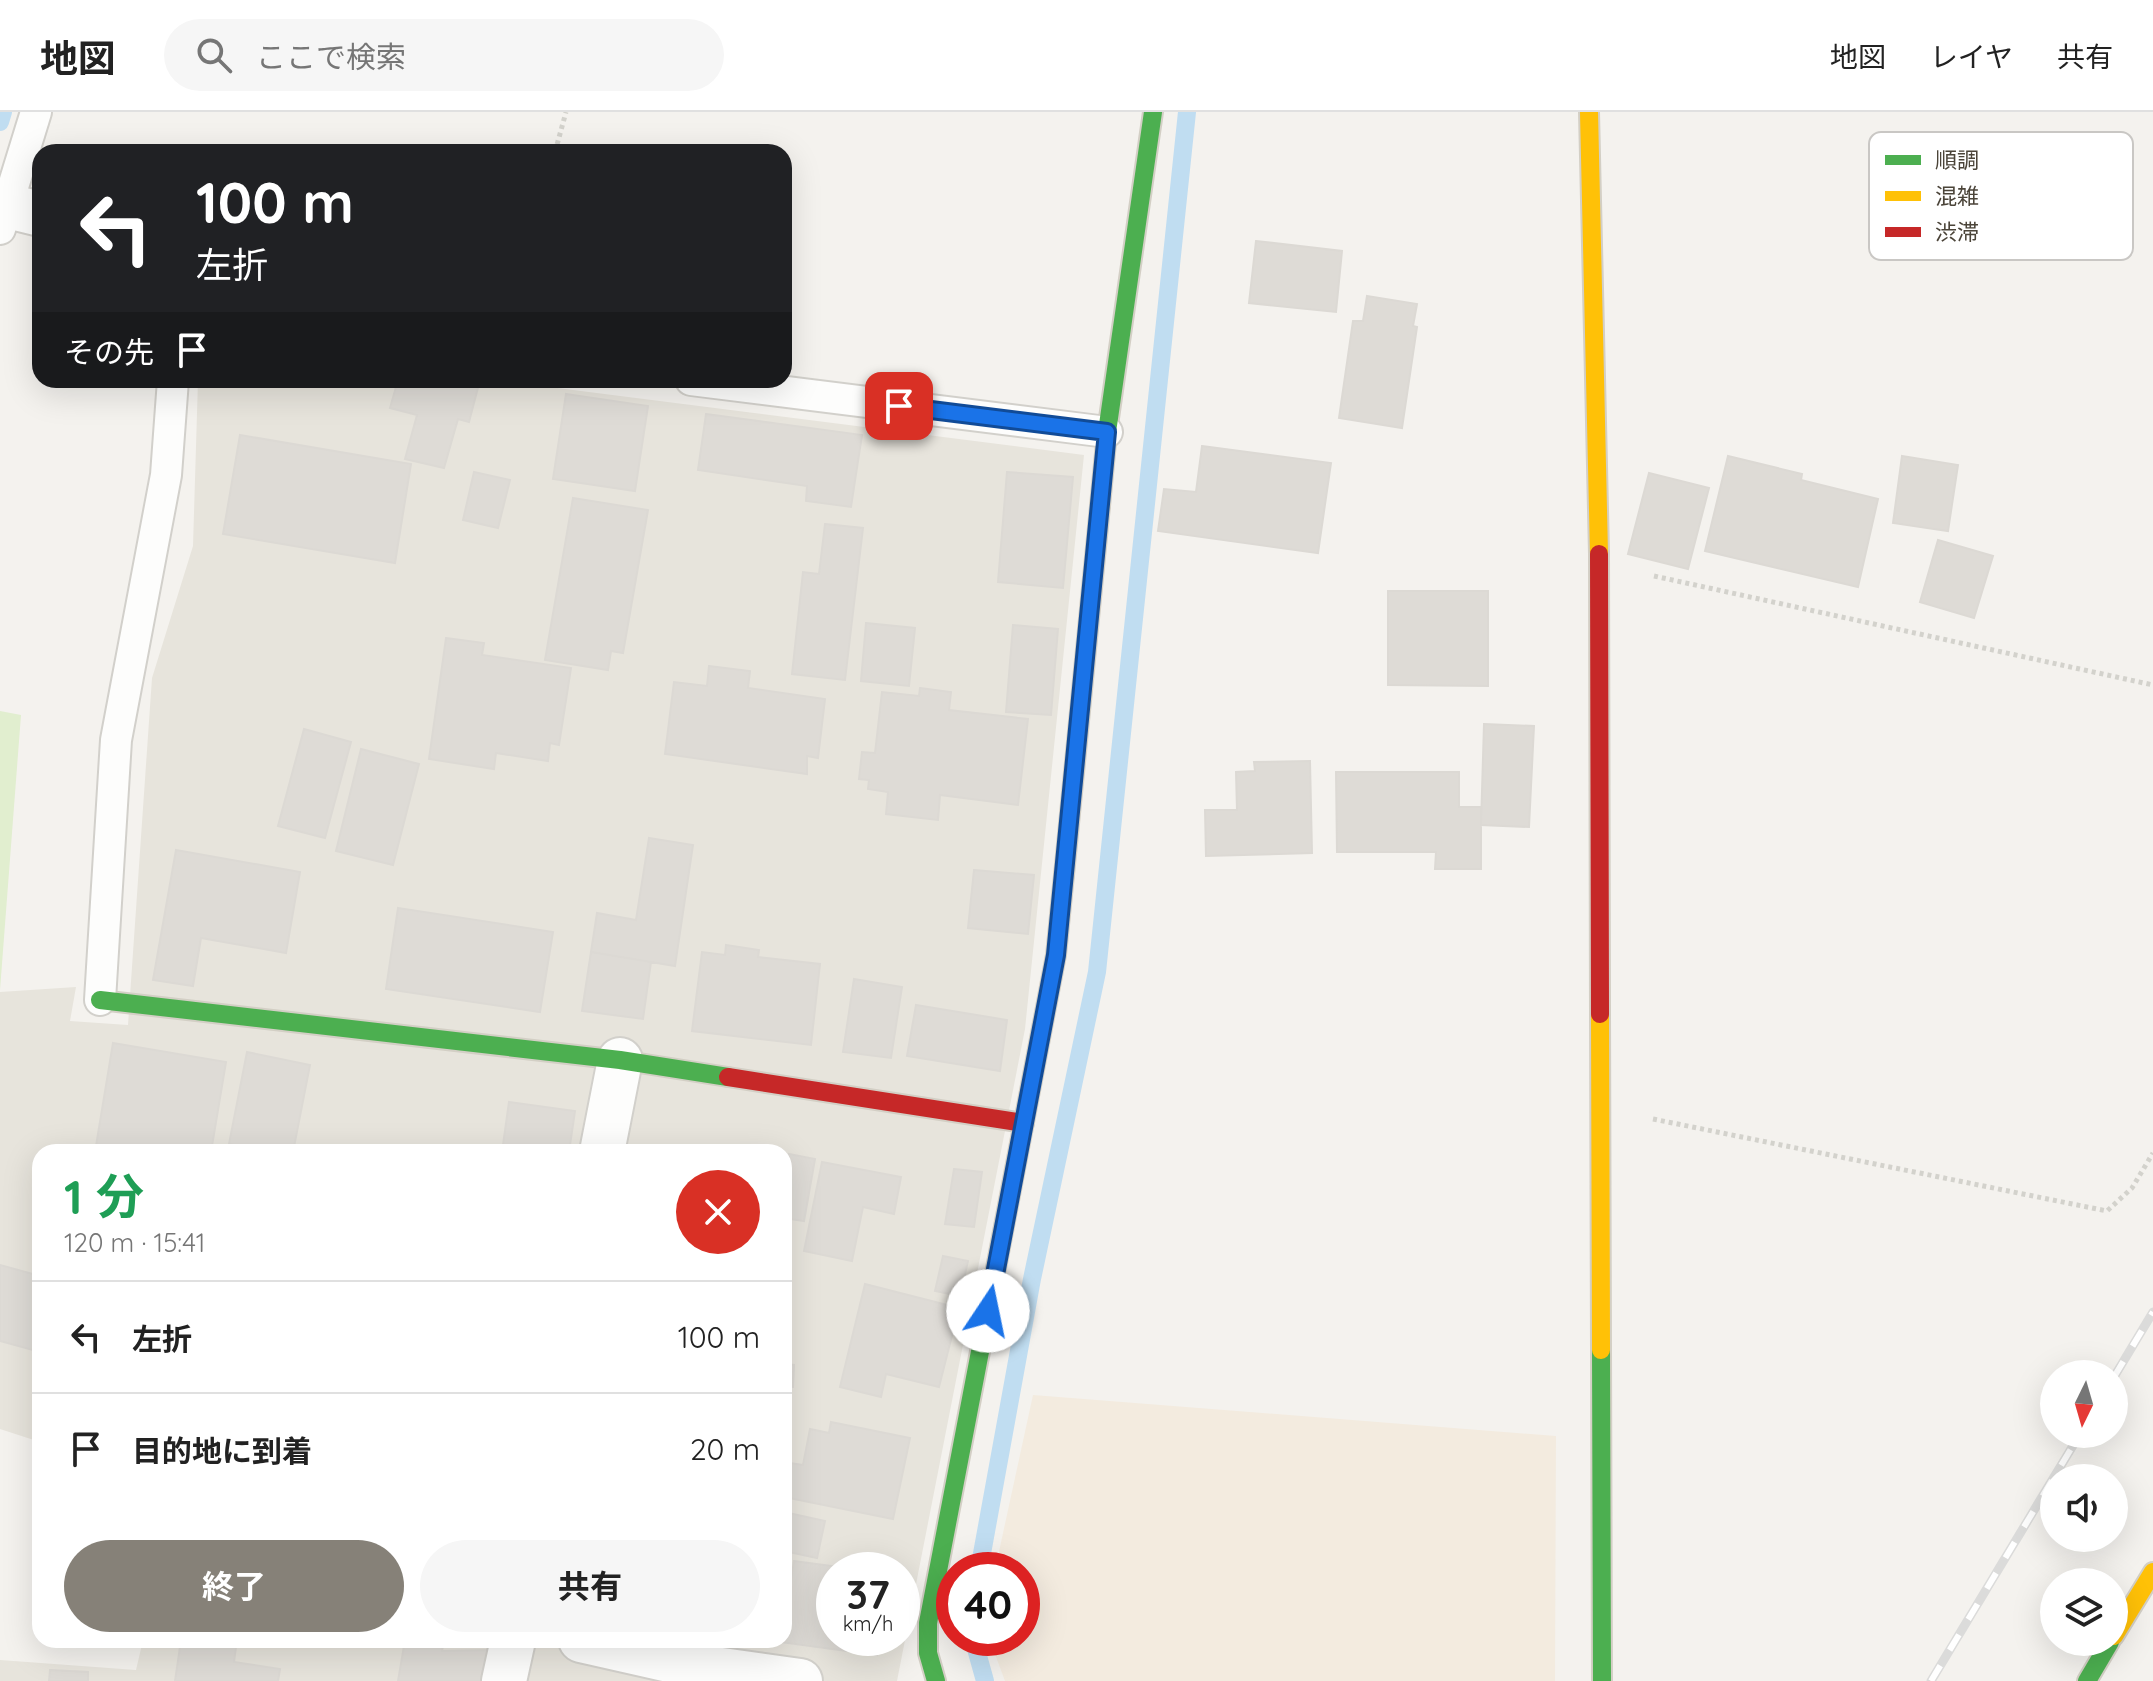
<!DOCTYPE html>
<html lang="ja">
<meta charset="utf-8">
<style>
body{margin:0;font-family:Quicksand,"Noto Sans JP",sans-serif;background:#f6f6f6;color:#222;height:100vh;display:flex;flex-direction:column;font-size:30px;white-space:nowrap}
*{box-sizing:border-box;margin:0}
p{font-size:26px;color:#767676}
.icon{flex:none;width:44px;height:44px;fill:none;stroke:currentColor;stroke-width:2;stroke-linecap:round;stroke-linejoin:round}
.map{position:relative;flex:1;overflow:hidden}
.details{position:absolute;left:32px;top:1032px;width:760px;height:504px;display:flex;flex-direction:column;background:#fff;border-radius:24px;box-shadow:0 8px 32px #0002}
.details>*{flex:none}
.banner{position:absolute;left:32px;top:32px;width:760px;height:244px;border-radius:24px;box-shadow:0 8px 32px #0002;background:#202124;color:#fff;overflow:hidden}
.needle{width:52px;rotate:185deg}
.controls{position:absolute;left:2040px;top:1248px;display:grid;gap:16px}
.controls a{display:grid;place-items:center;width:88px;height:88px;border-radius:50%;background:#fff;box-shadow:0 8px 32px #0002;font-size:40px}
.speed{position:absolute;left:816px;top:1440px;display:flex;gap:16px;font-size:40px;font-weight:700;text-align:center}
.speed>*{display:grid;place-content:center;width:104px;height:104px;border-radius:50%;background:#fff;box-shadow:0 8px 32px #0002;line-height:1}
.speed small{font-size:20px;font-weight:400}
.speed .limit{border:12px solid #d22;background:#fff;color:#111}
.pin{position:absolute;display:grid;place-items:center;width:68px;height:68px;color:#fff;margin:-34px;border-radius:16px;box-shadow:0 4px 12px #0006}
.me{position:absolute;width:88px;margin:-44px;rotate:11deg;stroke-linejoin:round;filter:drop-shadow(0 0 6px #0008)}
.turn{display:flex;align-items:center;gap:28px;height:168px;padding:0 32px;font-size:36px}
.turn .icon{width:104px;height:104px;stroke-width:2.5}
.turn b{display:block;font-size:56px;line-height:68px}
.then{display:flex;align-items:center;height:76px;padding:0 32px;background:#0003;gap:16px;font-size:30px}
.round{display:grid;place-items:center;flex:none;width:84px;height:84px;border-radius:42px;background:#f6f6f6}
.overview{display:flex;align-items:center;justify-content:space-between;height:136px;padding:0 32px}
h1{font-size:48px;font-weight:700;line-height:60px;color:#1e9e55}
.action{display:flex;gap:16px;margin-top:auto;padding:16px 32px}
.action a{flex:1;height:92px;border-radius:48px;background:#868178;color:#fff;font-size:32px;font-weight:700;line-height:92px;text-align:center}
.action a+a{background:#f6f6f6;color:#222}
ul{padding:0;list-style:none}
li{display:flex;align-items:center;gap:24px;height:112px;padding:0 32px;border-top:2px solid #e0e0e0}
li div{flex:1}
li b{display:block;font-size:30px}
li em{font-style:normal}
header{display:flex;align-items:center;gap:48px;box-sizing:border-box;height:112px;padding:0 40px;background:#fff;border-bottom:2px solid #e0e0e0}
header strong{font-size:38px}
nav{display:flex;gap:44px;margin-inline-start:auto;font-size:28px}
.search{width:560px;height:72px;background:#f6f6f6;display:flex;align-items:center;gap:20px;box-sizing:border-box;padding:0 28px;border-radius:44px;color:#767676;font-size:30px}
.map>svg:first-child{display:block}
</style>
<header>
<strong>地図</strong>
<div class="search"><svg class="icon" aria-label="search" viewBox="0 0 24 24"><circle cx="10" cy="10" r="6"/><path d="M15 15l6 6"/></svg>ここで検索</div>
<nav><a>地図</a><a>レイヤ</a><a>共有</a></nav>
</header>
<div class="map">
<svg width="2153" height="1569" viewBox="0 0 2153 1569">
<rect width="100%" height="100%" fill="#f4f2ee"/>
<path fill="#e7e4dc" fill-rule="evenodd" d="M198,268h317l3,3 566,72 -59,574 -128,652h-897v-21l136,10 7,-30h641v-488h-744v290l-40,-13v-437l76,-5 -6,34 58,4 24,-347 41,-132zM834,1458h68v68h-68z"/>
<path fill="#f3ebdf" d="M1033,1283l523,41 -1,245h-550l-16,-43h33v-68h-27z"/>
<path fill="#e1eecf" d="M0,599l21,4 -21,275z"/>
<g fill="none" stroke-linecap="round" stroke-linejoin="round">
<path stroke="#c0ddf1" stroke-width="18" d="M0,10l3,-10
M979,1458l53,-291 65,-307 90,-860
M973,1526l12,43"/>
</g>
<path fill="#dedbd6" stroke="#dcd9d4" stroke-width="2" d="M1256,129l86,10 -6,61 -87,-9z
M1367,184l50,8 -4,22 4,1 -15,101 -63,-10 14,-97h10z
M398,268h82l-11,42 -11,-3 -14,49 -39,-9 12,-44 -27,-7z
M566,282l82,12 -13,85 -82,-12z
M706,302l156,21 -11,72 -45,-6 1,-15 -109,-16z
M240,323l171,29 -16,99 -172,-29z
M1202,334l129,17 -13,90 -160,-22 6,-42 32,3z
M1728,344l74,18 -1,6 77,19 -20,88 -153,-36z
M1902,344l56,9 -10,66 -55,-8z
M474,360l36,8 -12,48 -35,-8z
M1007,360l66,5 -10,111 -65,-6z
M1649,361l60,15 -21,81 -60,-15z
M573,386l75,12 -25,143 -12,-2 -3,19 -63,-10z
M825,412l38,4 -18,152 -53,-6 11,-102 16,2z
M1938,428l55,16 -19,62 -54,-16z
M1388,479h100v95l-100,-1z
M866,511l49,5 -6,58 -48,-5z
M1013,513l45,4 -7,86 -45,-3z
M446,526l38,5 -2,12 89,13 -12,77 -9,-2 -2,18 -52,-8 -2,16 -65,-10z
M709,554l41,5 -2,17 77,11 -7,59 -11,-2v18l-142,-20 9,-72 33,4z
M920,576l31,4 -2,18 79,9 -10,86 -78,-10 -2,25 -52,-6 2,-22 -20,-3 1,-9 -10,-1 3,-27 13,1 7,-61 37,4z
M1484,612l50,2 -5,101 -48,-2z
M304,617l47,13 -26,96 -47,-12z
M361,637l58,15 -26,101 -57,-14z
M1310,649l2,92 -106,3 -1,-46h32l-1,-38 19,-1 -1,-9z
M1336,660h123v35h22v62h-46l1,-17h-99z
M649,726l44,7 -18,121 -84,-14 6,-39 39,7z
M176,738l124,22 -14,81 -85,-15 -8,48 -40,-6z
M974,758l60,5 -6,59 -60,-6z
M398,796l155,24 -13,80 -154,-23z
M726,833l33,5 -1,7 62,7 -9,81 -119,-14 10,-79 23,3z
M591,840l60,10 -8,57 -61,-8z
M854,867l48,8 -11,71 -48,-6z
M916,893l91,15 -7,51 -93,-15z
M113,931l113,19 -15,90h-116z
M247,940l63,13 -17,87h-22l-42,-8z
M509,990l66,9 -6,41h-67z
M789,1042l26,5 -11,62 -20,-3v-36z
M822,1050l79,15 -7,37 -31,-7 -11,54 -48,-10z
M954,1057l28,3 -8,55 -29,-3z
M943,1144l25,5 -8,35 -25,-5z
M0,1153l40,11v76l-40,-11z
M865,1172l94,24 -20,79 -53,-13 -5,23 -41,-10z
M784,1252l10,1 -1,22 -9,-1z
M831,1310l79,16 -17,81 -109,-22 5,-34 14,2 7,-36 19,4z
M784,1400l41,9 -8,37 -33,-7z
M794,1449l67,9h-27v68h45l-2,17 -111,-15h18v-54h6z
M181,1528l55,7 -2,15 46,7 -2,12h-103z
M405,1528h39l-2,11 49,-1 -7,31h-86z
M50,1558l38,2v9h-39z"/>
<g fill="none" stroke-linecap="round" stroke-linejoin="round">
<defs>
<path id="lane" d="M0,117l36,-117
M691,268l416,52
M100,888l16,-260 50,-265 7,-95"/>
<path id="street" d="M0,92l40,10
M602,1040l18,-92
M581,1528l119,27 100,14
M504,1569l9,-41"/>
<path id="fast" d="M1100,394l7,-74 46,-320
M100,888l520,60 108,17
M1601,1238l1,331
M936,1569l-8,-28v-30l128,-668 8,-80
M2087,1569l23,-39"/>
<path id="slow" d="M1589,0l10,442
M1600,902l1,336
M2114,1524l39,-64"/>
<path id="jam" d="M1599,442l1,460
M1064,763l36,-369
M728,965l296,46"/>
</defs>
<use href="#lane" stroke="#d2d0cb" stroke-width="34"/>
<use href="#street" stroke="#d2d0cb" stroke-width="48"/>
<use href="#fast" stroke="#d3cfc5" stroke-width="22"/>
<use href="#slow" stroke="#d3cfc5" stroke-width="22"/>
<use href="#jam" stroke="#d3cfc5" stroke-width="22"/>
<path stroke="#d3d2cc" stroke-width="5" stroke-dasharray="4 4" stroke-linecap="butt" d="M555,40l11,-40
M1654,464l499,109
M1653,1007l454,92 25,-23 21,-35"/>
<use href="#lane" stroke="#fdfdfc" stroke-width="30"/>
<use href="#street" stroke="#fdfdfc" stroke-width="44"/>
<use href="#fast" stroke="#4caf50" stroke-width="18"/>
<use href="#slow" stroke="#ffc107" stroke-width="18"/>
<use href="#jam" stroke="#c62828" stroke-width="18"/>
<defs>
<path id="rail" d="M2114,1265l39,-65
M1931,1569l149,-247"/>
</defs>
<use href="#rail" stroke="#dbdbda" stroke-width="9"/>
<use href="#rail" stroke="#fff" stroke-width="6" stroke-dasharray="18" stroke-linecap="butt"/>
</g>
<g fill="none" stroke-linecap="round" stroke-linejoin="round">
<defs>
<path id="route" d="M899,294l208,26 -51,523 -68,356"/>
</defs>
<use href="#route" stroke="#114b97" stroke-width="20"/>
<use href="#route" stroke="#1a73e8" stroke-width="14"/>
</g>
<rect x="1869" y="20" width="264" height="128" rx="12" fill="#fff" stroke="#c9c7c4" stroke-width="2"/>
<rect x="1885" y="43" width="36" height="10" fill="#4caf50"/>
<rect x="1885" y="79" width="36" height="10" fill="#ffc107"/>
<rect x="1885" y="115" width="36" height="10" fill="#c62828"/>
<g font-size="22" fill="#4b4439">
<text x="1935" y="56">順調</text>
<text x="1935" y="92">混雑</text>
<text x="1935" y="128">渋滞</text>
</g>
</svg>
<div class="controls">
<a><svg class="needle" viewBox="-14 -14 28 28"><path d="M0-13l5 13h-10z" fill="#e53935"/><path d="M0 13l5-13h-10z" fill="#767676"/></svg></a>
<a><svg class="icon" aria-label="sound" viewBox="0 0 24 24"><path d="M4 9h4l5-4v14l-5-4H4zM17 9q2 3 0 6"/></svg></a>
<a><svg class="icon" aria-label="layers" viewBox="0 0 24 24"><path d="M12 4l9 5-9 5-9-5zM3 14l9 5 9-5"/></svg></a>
</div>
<div class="speed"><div>37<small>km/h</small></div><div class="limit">40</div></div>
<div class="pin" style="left:899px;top:294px;background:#d93025"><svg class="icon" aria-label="arrive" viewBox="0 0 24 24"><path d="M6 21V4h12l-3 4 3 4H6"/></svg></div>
<svg class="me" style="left:988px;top:1199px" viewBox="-20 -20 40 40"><circle r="19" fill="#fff"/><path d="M0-13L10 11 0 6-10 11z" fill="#1a73e8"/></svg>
<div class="banner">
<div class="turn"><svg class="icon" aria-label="left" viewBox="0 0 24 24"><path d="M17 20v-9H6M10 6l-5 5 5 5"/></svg><div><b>100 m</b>左折</div></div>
<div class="then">その先<svg class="icon" aria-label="arrive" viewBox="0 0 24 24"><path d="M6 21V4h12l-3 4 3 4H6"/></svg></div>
</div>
<section class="details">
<div class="overview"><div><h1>1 分</h1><p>120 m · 15:41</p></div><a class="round" style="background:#d93025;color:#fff"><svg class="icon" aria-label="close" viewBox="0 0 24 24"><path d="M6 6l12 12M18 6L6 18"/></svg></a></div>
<ul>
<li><svg class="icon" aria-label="left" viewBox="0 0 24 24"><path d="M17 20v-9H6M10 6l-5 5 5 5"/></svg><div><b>左折</b></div><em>100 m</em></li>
<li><svg class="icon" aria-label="arrive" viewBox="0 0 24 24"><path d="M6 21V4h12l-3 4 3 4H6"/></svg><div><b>目的地に到着</b></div><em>20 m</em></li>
</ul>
<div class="action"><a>終了</a><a>共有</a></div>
</section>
</div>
